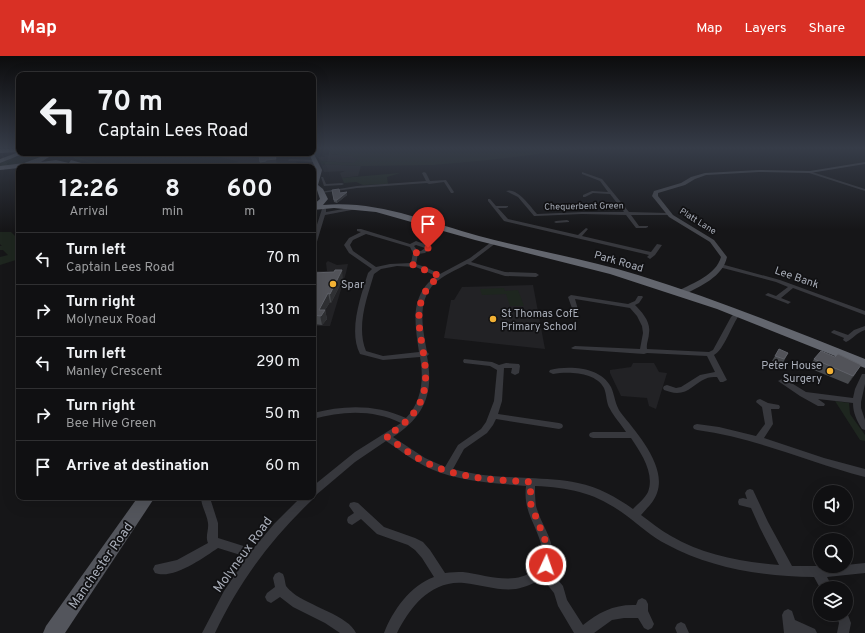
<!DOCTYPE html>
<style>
body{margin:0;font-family:Overpass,sans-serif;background:#1e1e20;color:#f1f3f6;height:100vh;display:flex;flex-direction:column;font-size:15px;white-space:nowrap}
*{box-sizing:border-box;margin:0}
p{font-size:13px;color:#9c9d9f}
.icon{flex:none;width:22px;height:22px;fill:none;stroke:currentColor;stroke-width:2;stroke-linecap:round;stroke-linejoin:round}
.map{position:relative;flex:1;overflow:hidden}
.side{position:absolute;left:16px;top:108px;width:300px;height:336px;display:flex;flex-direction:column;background:#101012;border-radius:8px;box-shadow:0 4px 16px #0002,0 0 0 1px #303032}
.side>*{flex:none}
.top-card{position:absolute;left:16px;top:16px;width:300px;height:84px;border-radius:8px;box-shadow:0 4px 16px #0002,0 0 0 1px #303032;background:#101012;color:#f1f3f6;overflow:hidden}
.fabs{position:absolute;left:813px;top:429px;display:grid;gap:8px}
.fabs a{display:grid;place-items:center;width:40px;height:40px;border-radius:50%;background:#101012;box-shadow:0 4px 16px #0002,0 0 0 1px #303032;font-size:20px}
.pin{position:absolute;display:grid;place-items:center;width:34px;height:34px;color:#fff;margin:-41px -17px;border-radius:50% 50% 50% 0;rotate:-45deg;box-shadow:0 0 4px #0007}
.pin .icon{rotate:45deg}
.me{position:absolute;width:44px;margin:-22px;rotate:3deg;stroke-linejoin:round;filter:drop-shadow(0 0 3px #0008)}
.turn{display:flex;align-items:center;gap:14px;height:84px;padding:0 16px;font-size:18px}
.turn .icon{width:52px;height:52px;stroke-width:2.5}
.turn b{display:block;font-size:28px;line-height:34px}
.eta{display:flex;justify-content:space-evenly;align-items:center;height:68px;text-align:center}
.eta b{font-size:24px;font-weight:700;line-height:28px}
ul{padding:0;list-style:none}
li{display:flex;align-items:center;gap:12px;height:52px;padding:0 16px;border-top:1px solid #303032}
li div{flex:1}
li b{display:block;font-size:15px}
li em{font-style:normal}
header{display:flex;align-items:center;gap:24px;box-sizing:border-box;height:56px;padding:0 20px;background:#d93025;color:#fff}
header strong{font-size:19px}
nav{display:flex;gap:22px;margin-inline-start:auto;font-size:14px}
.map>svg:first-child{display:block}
</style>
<header>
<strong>Map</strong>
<nav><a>Map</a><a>Layers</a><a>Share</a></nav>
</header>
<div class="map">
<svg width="865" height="577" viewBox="0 0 865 577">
<rect width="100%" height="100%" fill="#161618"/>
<path fill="#222225" d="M206,97h23l35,7 20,-1 12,1 1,7h-102l44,-5z
M329,98l25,2 5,2 -5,5 -34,-2 -2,-4h7l-1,-2z
M321,108l40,2 -3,10 -16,2 -2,-5 5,-2 -21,1z
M328,205l9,4 11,-1 -2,9 -16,53h-17v-55h14l-1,-8z
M533,229l12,64 -101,-11 7,-38h3l8,-13z
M633,307h21l5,9 8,1 -11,36 -7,-3 -2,-8 -26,-2 -11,-23v-3l21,-3z"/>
<path fill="#1e261f" d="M326,93h255l-92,11 -56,5 -72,1 -40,-2 -1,-3 34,2 4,-5h-6l1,-2 -24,-2 -1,-1 2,-2z
M27,97h16l1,3 -11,5 -33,6v-4z
M55,97c9,0 13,4 24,2l1,3 24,7 8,-1 6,3h-17l-13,-3 3,-1 -16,-4 -2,-2 -15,-1z
M400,117l-13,4 1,7 -25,1 -7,-3 -12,1 -2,-5z
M0,176h11l8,8v19l-19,6v-8l8,-2 -5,-5h-3v-4h2l-2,-2z
M504,232l1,3 13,-1 6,16h-14l-4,-12 -24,1 -2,-6z
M835,345l14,2 1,11 15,21v6l-5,-1z"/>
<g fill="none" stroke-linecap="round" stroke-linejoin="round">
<path fill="#37383d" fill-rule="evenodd" d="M289,103l27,1 2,1 -2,1 -28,-1z
M809,115l56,18v2l-56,-18z
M424,116l2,1 4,8 16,-1 8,12 -1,1h-2l-7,-11 -15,2 -2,-1 -70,5 -35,5 -2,-1 37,-6 69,-5 -4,-8z
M582,116l20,7 27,33 39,1 2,1 -2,1h-37l8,11h9v1l-2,1h-10l-10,-13 -44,-1 -46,2h-2l-16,-19 -12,-6c11,-4 24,15 31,23l45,-2h42l-14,-18 -17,-1 -8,4h-2v-2l9,-4 16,1 -8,-11 -18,-7z
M321,121h2l3,7 16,-1 2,1 -2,1 -18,1z
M488,143h2l6,7h12v1l-2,1h-8l10,11 70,16 8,-7 2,1 -6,7 69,16 6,-8 5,1 -7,10 -5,4 -3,-2 2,-2 -145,-34 -16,-20z
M355,151l2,1v1l-32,6 -9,30 -3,2v-10l9,-28h4v3z
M567,164l2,1v1l-13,1 -2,-1 2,-1z
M357,173h4l49,15 6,-3 14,5v2l-5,5 -7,1 -2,10 9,3 15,7 30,-16 24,-18 3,2 -1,1 -25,19 34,10 31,1 3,2 -3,2 -31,-1 -38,-12c-11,6 -23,11 -32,19 -19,18 -12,47 -8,69l2,2 -2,2c7,37 -2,60 -34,81l32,21 20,9 13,-22 23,-16 5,-7 8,-21 3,-31 -7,-4 -26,-3 -1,-2 1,-2 28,3 7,3 7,-2 13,1 1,2 -1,7 -4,2 -4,-2 1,-5h-8l-2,33 -4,13 61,9 3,1 1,2 -1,2 -3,1 -63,-10 -3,6 -6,8 -23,16 -11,20c24,7 51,8 76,9 16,1 33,1 49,5 20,4 38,14 55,26 5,-5 12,-11 15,-17 7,-19 -7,-39 -17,-54h-38l-3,-1 -1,-2 1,-2 3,-1h33c-5,-8 -12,-15 -16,-23 -4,-6 -3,-14 -6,-21 -8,-16 -36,-17 -51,-14l-4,-2 1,-2c19,-5 51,-3 61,17 4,9 4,18 10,26 15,19 46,53 36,80 -3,9 -10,15 -16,22 10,7 19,15 30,21 32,19 71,26 108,29l-19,-37 -9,-20 -12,-3 -1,-3 1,-3 4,-1 4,1 -2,-6 2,-3 3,-1 3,1 15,32 24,44h54v-1l19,-2v10l-38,4 6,11h-13l-6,-11c-52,-1 -102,-8 -148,-33 -14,-7 -27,-19 -39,-28 -31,-23 -54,-28 -92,-30 0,7 0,13 1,20 6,23 24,38 13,63l14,17 4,14 16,25c16,-13 32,-21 53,-20l2,-5 4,-2 4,2 2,4v7l6,13 -2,4 -4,2 -4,-2 -6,-10h-14l-12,2 -18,13h-20l-16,-27 -4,-13 -12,-15c-8,6 -17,9 -26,11 -18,2 -34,-4 -52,-6 -33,-3 -54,24 -67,50h-13c9,-23 26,-47 50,-56l-12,-19 -7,-8 -7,-5 -31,-11 -16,-15 -9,6 -4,-2 -1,-3 1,-3 6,-4 -5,-7 1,-3 4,-1 4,1 26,24 31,11 8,4 7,8 15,23c6,-1 12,-1 18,-1 23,3 52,14 71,-2 8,-7 9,-17 7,-26 -6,-22 -18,-33 -15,-58 -32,-3 -65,-4 -95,-17 -16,-7 -30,-18 -45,-28l-31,21 -39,33 -3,1v-10l42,-34 46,-29c-28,-14 -59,-12 -88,-4v-6c31,-8 63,-9 93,5 16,-17 18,-39 14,-61l-37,3 -23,-6c-12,-23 1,-58 8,-81l4,-4 -23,-16 -5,-8 5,-7 12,-6 -4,-1zM366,178l44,13 3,6 -2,10 -21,1 -14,3 -23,-16 -3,-6 3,-5zM416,189l9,3 -4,3h-3l-4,-5zM397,210l19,1 20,9c-27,20 -21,48 -17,76l-36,4 -17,-5c-10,-25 1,-53 8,-77l7,-5z
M721,208l59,16 85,31v4l-72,-27 -12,10 10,4 -3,2 -2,-1 -21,-8 3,-2 8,3 12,-9 -12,-5 -57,-15v-2z
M571,239l57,9 7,-3 3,-5h4l1,1 -4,6 -4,2c7,7 16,17 14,28 0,6 -3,10 -2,16l62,3 4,-2 18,-33 4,-4h4l1,1c-8,10 -16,36 -26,41l13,25 -4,2h-3l-3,-5c-4,0 -8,0 -12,2 -10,4 -16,14 -28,14 -4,0 -9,-2 -13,-3l-1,-2 1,-2 3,-1 9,3 5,-1 19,-12 15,-3 -8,-16 -60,-3 -3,1 -71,-5 -2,-1 4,-2 65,3 3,-16 -1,-7 -5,-10 -7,-8 -55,-9 4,14 -1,1h-4l-6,-17z
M865,270v4c-9,3 -12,9 -19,12l-3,-2 1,-2 -12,-5 -1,-1 3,-2 14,5 6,-5z
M862,318h3v10l-4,18v6l4,12v10l-3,-1c-5,-8 -9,-16 -9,-26l-35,-4 7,5 -1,2h-6l-18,-10 -22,-15 4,-2h3l21,13 47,6 2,-9z
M760,343l8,4 11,2 1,2 -1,2h-8l2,15 -9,14 60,20 41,11v8c-57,-15 -109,-39 -168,-47l-3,-1 -1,-2 1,-2 3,-1 22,3 37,9 9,-12 -3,-17 -6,-5 1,-2z
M201,441h10v4l7,22v15l35,11 21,-25 27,-27h12l-1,3c-41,39 -73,82 -97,133h-13l22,-42 23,-34 -29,-9c-15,10 -45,32 -63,25l-2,-4 2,-4 22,-5 31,-17c-3,-7 1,-13 0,-20 -1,-9 -7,-17 -7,-26z
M279,516l4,2c2,4 2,9 3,12 2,3 5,5 7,7 16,13 56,23 63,40h-16l-15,-10 -32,-16 -13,-10 -9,6 -4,-2 -2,-4 2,-4 8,-6 -2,-9 2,-4z
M788,553l4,2 3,9 20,9 2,4h-33l-2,-18 2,-4z
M846,554l5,13 -2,10h-12l2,-10 -3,-9h10z
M681,566l4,2 4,9h-12l-2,-5 2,-4z"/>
<path fill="#45474d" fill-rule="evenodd" d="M865,106v2l-55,9 -51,-1 -53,3 -11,4 -10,6 -27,8v3l15,19 41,25 13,17c-4,20 -27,29 -43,38h-6l-1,-2 1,-2c15,-8 38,-16 43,-34l-11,-15 -41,-25 -17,-21 2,-5 27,-8 10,-6 14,-4 54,-3 51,1z"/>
<path fill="#53555c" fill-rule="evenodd" d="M138,441h17l-90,136h-22l3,-7z"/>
<path fill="#63666e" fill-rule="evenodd" d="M0,93h19v3l-19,1z
M19,96l6,1 -25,10v-4z
M313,96l9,18 -4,15 5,4 5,10 -5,6c54,-5 105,17 156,31 53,14 107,23 159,39 77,24 152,54 227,84v9l-148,-59 -107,-35 -135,-34 -99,-28 -42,-4 -21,2v-5l7,-6 -3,-9 -4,-2 3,-18 -7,-17z
M43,97h6v4l-8,5 15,-2 13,3 2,-3 24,7h-25l-14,-3 -56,6v-4l24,-3 19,-7z"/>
</g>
<path fill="#47494d" d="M332,134l8,3 7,-1v3l-10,8 -3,-1z
M313,217l30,6 -12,24 -1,-1 -5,8 2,9 -5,6 -9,-1z
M788,297l-6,12 -10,-4 3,-5z
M814,303l42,14 -8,11 -39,-16z"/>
<path fill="#2f3033" d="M276,103l1,7 -10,1h-6l-1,-5 6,-2z
M347,136v3l-10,8v-3z
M342,214l1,9 -12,24 -1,-9z
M328,237l2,9 -5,8 2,9 -5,6 -3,-15z
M861,309l-5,8 -8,11 5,-8z"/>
<path fill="#525359" stroke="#5f6168" d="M275,98l1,5 -10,1v1l-6,1 -1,-6z
M339,133l1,4 7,-1 -10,8h-3l-2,-10z
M335,214h7l-12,24 -2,-1 -9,17h6l-4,6 -8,-1v-31l3,-5h-3v-6l21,-1z
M779,293l9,4 -4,6 -9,-3z
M821,295l14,6 3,-3 23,11 -8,11 -39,-17z"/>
<linearGradient id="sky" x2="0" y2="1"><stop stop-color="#0c0c0d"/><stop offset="0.53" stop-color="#363c48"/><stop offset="1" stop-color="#363c48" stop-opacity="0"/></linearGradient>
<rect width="865" height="174" fill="url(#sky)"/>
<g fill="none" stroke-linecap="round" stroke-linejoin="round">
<path stroke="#d93025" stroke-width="7" stroke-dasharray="0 12.6" d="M428,192l-12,5 -3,12 27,11c-58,43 32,111 -54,160 16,12 32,24 50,31 30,12 63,13 95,15l-1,20 17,43 1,7 -2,13"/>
</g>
<g fill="#f2b134" stroke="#111113" stroke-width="1.5">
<circle cx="333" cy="228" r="4"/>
<circle cx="493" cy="263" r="4"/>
<circle cx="830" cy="315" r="4"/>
</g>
<g text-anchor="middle" stroke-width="3.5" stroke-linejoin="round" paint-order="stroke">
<g font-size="9" fill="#a8adb8" stroke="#111113">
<text transform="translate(584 150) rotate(-1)" y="3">Chequerbent Green</text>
<text transform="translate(698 165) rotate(32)" y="3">Platt Lane</text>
</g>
<g font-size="11" fill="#a8adb8" stroke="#111113">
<text transform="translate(619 205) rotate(16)" y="4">Park Road</text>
<text transform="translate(797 221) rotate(19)" y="4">Lee Bank</text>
</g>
<g font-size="11" fill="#a8adb8" stroke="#111113" text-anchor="start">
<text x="341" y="232">Spar</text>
<text x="501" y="261">St Thomas CofE<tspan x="501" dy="13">Primary School</tspan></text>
<text x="822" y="313" text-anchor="end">Peter House<tspan x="822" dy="13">Surgery</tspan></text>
</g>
<g font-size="13" fill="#a8adb8" stroke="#111113">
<text transform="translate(242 498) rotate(-54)" y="5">Molyneux Road</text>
<text transform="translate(100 509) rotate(-55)" y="5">Manchester Road</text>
</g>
</g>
</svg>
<div class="fabs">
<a><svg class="icon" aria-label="sound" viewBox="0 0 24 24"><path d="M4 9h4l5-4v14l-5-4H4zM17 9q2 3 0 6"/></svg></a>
<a><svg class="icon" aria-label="search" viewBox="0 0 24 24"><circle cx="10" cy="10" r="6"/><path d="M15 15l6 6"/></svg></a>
<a><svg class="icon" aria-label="layers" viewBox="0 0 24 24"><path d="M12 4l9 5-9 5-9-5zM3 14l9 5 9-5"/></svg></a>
</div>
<div class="pin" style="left:428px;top:192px;background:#d93025"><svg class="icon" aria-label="arrive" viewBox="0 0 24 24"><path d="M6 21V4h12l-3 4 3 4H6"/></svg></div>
<svg class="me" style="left:546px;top:509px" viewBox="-20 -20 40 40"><circle r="17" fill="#d93025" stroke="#fff" stroke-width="3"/><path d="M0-11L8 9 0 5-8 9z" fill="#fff"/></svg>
<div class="top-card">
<div class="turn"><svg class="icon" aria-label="left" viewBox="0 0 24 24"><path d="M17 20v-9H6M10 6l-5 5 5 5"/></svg><div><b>70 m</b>Captain Lees Road</div></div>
</div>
<section class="side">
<div class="eta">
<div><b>12:26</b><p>Arrival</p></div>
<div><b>8</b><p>min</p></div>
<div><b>600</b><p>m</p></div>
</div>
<ul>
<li><svg class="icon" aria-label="left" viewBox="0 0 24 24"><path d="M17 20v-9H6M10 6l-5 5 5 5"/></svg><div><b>Turn left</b><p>Captain Lees Road</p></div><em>70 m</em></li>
<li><svg class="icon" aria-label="right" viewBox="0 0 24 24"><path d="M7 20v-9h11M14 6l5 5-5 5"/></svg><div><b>Turn right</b><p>Molyneux Road</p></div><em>130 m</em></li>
<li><svg class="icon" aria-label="left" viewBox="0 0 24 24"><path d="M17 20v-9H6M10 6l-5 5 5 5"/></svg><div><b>Turn left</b><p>Manley Crescent</p></div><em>290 m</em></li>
<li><svg class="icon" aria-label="right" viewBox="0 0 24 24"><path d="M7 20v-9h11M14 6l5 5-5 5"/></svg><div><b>Turn right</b><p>Bee Hive Green</p></div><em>50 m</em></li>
<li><svg class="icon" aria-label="arrive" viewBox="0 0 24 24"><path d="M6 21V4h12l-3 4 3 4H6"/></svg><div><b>Arrive at destination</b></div><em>60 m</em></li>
</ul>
</section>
</div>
